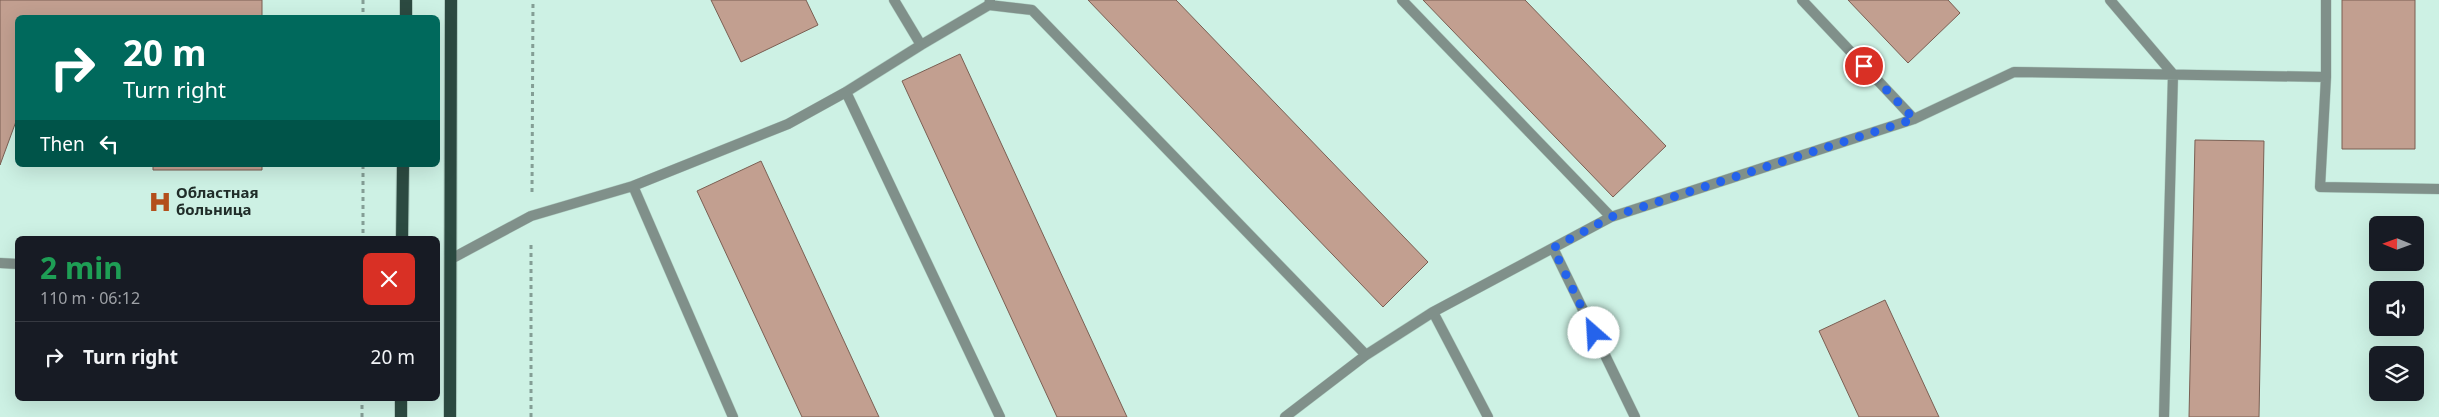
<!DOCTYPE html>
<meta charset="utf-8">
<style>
body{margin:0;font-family:"Noto Sans",sans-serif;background:#20242c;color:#f1f3f6;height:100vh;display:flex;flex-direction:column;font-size:19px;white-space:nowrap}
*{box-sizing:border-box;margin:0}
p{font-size:16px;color:#9ea1a6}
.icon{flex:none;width:28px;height:28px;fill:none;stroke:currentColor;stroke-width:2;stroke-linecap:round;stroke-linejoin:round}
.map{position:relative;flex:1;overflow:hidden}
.sheet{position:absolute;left:15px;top:236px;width:425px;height:165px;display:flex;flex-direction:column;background:#171b24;border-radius:8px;box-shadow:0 5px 20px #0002}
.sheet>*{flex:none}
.banner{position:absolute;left:15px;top:15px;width:425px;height:152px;border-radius:8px;box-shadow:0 5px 20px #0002;background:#00695c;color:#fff;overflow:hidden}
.needle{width:32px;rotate:271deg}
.buttons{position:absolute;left:2369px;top:216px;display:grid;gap:10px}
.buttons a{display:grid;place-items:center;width:55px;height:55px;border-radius:8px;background:#171b24;box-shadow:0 5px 20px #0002;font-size:25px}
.pin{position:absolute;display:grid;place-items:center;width:42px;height:42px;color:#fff;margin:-21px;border:2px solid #fff;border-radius:50%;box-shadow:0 1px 5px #0007}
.me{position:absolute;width:55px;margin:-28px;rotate:334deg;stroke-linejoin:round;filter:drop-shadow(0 0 4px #0008)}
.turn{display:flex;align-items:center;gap:18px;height:105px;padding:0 25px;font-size:22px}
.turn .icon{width:65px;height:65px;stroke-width:2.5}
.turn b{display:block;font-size:35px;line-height:42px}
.then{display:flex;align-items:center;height:48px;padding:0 25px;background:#0003;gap:10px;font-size:19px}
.round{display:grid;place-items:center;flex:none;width:52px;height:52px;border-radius:8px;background:#20242c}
.overview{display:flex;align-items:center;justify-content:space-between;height:85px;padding:0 25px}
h1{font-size:30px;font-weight:700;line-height:38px;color:#1e9e55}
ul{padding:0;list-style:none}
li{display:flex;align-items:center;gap:15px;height:70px;padding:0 25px;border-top:1px solid #363941}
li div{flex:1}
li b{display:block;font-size:19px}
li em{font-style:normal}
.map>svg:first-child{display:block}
</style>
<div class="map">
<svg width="2439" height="417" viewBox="0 0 2439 417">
<rect width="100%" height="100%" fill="#cdf1e4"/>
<path fill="#c29f90" stroke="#7a5f53" d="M0,0h262v18h-244v98l-18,49z
M711,0h95l12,25 -77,37z
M1088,0h88l252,262 -45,45z
M1423,0h102l141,146 -53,51z
M1848,0h100l12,13 -52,50z
M2342,0h73v149h-73z
M960,54l167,363h-70l-155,-336z
M2195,140l69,1 -5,276h-70z
M761,161l118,256h-77l-105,-226z
M153,165h109v5h-109z
M1885,300l54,117h-80l-40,-86z"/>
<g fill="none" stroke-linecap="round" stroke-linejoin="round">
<defs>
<path id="service" d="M1402,0l209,217
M1802,0l112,119
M2110,0l63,74 -9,343
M989,5l43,5 334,345
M921,45l68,-40 1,-5
M2326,77v-77
M846,92l154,325
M633,186l100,231
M1553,248l82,169
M451,259l80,-43 102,-30 155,-62 58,-32 75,-47 -27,-45
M0,263l18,1
M1433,312l55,105
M1285,417l81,-62 67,-43 178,-95 303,-98 100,-47 312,5 -6,110 119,2"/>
<path id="primary" d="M406,18v-18
M402,239l1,-74
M401,417v-18
M450,417l1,-417"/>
</defs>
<use href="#service" stroke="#aecec2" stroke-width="11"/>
<use href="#primary" stroke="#aecec2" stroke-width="14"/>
<path stroke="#849e95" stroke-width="3" stroke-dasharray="4 4" stroke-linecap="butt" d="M363,0v18
M363,165v74
M532,192l1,-192
M362,417v-18
M531,417v-176"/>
<use href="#service" stroke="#80908a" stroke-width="10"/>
<use href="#primary" stroke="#2c4a41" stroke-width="12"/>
</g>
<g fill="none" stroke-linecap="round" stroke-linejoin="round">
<path stroke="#2563eb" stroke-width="9" stroke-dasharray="0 16.2" d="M1594,333l-41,-85 58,-31 303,-98 -50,-53"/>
</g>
<defs>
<symbol id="hospital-bare" viewBox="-9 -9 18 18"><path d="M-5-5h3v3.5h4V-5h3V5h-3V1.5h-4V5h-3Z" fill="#b34f1c" stroke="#cdf1e4" stroke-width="2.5" paint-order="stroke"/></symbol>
</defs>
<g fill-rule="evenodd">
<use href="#hospital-bare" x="144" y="186" width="32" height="32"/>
</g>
<g text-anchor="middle" stroke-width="4" stroke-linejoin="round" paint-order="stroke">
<g font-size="15" font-weight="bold" fill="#202d29" stroke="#cdf1e4" text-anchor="start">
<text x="176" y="198">Областная<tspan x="176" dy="17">больница</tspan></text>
</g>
</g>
</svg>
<div class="buttons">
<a><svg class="needle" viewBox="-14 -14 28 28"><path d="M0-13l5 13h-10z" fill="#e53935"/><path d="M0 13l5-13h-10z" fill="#9ea1a6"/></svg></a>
<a><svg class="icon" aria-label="sound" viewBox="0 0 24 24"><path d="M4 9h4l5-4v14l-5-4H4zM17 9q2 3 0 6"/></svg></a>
<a><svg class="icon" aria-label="layers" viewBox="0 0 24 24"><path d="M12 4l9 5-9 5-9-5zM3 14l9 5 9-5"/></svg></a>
</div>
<div class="pin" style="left:1864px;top:66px;background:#d93025"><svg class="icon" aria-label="arrive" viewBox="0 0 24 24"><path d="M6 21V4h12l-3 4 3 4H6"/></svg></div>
<svg class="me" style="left:1594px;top:333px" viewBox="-20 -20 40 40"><circle r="19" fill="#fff"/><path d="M0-13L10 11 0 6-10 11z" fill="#2563eb"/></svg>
<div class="banner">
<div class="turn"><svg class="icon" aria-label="right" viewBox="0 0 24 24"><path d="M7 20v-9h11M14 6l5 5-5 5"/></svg><div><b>20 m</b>Turn right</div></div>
<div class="then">Then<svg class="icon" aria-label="left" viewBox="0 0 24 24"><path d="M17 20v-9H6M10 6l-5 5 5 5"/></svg></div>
</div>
<section class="sheet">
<div class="overview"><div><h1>2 min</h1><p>110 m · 06:12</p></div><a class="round" style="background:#d93025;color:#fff"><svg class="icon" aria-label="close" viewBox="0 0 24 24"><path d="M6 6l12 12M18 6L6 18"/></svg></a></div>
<ul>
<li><svg class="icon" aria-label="right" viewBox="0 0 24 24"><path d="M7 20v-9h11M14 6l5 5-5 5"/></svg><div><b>Turn right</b></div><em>20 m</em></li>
</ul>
</section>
</div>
